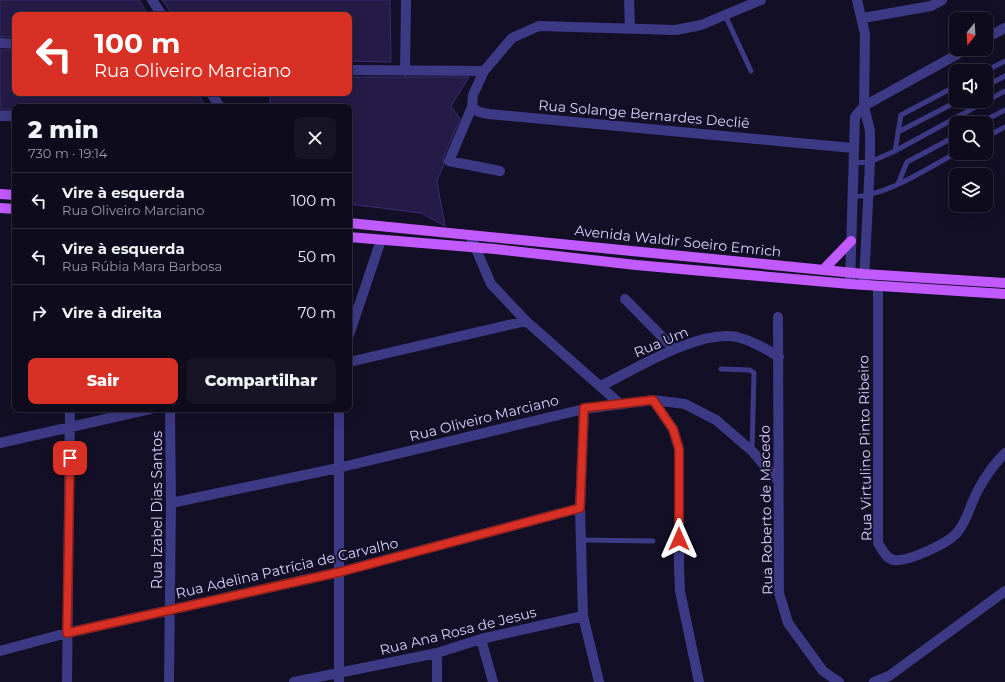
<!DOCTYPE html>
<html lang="pt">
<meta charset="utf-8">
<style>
body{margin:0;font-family:Montserrat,sans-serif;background:#171425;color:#f1f3f6;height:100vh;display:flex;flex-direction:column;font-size:15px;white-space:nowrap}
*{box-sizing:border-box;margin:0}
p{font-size:13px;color:#9b9ba3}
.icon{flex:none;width:22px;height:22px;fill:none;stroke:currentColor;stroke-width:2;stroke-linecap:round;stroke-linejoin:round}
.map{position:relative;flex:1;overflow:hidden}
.side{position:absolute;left:12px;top:104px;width:340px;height:308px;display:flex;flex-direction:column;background:#0e0b1c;border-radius:8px;box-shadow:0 4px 16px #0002,0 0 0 1px #2e2b3b}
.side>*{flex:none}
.banner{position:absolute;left:12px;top:12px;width:340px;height:84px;border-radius:8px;box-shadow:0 4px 16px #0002,0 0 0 1px #2e2b3b;background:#d93025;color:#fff;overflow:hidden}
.needle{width:26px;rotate:198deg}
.fabs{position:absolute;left:949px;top:12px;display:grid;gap:8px}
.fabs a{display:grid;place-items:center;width:44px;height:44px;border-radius:8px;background:#0e0b1c;box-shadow:0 4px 16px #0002,0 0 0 1px #2e2b3b;font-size:20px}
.pin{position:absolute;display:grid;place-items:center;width:34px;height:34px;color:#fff;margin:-17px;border-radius:8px;box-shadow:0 2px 6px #0006}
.me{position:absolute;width:44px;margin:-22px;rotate:0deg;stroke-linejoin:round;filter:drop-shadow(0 0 3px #0008)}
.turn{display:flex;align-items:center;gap:14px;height:84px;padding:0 16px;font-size:18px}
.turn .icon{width:52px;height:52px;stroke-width:2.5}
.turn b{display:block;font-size:28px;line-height:34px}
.round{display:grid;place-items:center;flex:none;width:42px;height:42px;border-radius:8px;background:#171425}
.head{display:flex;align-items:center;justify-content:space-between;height:68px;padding:0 16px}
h1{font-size:24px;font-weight:800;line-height:30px}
.button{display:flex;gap:8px;margin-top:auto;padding:8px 16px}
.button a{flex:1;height:46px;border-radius:8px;background:#d93025;color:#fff;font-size:16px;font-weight:800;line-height:46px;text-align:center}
.button a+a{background:#171425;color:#f1f3f6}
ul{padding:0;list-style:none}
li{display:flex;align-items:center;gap:12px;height:56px;padding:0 16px;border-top:1px solid #2e2b3b}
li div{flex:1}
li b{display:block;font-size:15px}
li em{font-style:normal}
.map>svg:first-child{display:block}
</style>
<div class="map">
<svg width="1005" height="682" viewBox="0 0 1005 682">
<rect width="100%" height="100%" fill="#130f26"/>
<path fill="#241b47" stroke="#3b2d73" d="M0,0h139l9,15h-133v22h-15z
M162,0h228l1,62 -42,-1v-46h-176z
M0,50h15v43h182l9,14h-191v3h-15z
M349,77h120l-18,29 9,13 -17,39 1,6 -7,17 8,45 -24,-13 -72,-9v-97h-80l2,-14h78z"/>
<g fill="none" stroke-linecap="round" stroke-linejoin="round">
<path stroke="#3d3a85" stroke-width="5" d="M725,15l26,56
M986,71l19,-10
M986,86l19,-10
M980,123l25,-13
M898,132l60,-31
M986,137l19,-10
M895,151l6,-36 55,-29
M853,163l17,-1 25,-11 110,-60
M898,184l9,-22 49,-26
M852,197c37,-2 72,-27 104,-44
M721,369l29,1 4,3 -2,77
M581,540l72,1"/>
<path stroke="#3d3a85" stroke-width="10" d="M152,0l10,15
M629,0l1,29
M761,0l-60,25 -25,5 -137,-4 -27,12 -28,33 -11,24 -1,12 7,5 10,2 364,34
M863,18l68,-12 11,-6
M986,38l19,-10
M0,43l15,1
M349,70l135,1
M405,71l1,-71
M211,93l9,14
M864,106l103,-57
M472,107l-23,54 51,10
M0,116h15
M470,235l21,49 35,37 93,82
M878,286v257c4,6 8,16 16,17 14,2 52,-16 62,-26 11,-12 14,-29 22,-44 7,-13 16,-26 27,-37
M625,299l49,50
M778,317l1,276 9,30 35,48 16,11
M349,335l32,-95
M349,362l177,-41
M601,386c34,-17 98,-57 136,-49 16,4 29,12 42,20
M653,400l20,29 6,20v120l1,22 19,91
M339,409v273
M584,409l-4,99 3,108 16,66
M0,443l150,-34
M171,503l167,-35 246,-59 69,-9 32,4 31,16 36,31 26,30
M481,639l12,43
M0,651l67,-18 272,-61 241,-64
M67,682l3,-273
M169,682l2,-179 -1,-94
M294,682l143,-29 44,-14 102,-23
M437,682v-29
M874,682l15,-6 116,-85"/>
<path stroke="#3d3a85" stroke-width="10" d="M857,0l8,34 -1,72 6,25v31l-6,120
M850,284l5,-167 9,-11"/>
<path stroke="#c25bff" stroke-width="10" d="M0,194l15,1
M0,208l15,1
M349,223l515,51 141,9
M349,237l146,12 141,16 214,19 155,10
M824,269l27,-28"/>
</g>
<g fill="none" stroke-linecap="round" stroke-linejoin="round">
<defs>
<path id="route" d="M70,458l-3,175 273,-61 240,-64 4,-100 69,-8 20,29 6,20v90"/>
</defs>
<use href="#route" stroke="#8d1f18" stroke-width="10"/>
<use href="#route" stroke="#d93025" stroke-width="7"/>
</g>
<g text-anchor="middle" stroke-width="4" stroke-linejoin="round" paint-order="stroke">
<g font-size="14" fill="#d9d4ff" stroke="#130f26">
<text transform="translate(644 114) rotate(5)" y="5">Rua Solange Bernardes Decliê</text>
<text transform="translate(678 241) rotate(6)" y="5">Avenida Waldir Soeiro Emrich</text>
<text transform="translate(661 342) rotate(-23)" y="5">Rua Um</text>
<text transform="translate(484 418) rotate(-14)" y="5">Rua Oliveiro Marciano</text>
<text transform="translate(865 448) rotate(-91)" y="5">Rua Virtulino Pinto Ribeiro</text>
<text transform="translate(157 510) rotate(-90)" y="5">Rua Izabel Dias Santos</text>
<text transform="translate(766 510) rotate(-91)" y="5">Rua Roberto de Macedo</text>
<text transform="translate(287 568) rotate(-13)" y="5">Rua Adelina Patrícia de Carvalho</text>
<text transform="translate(458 631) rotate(-14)" y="5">Rua Ana Rosa de Jesus</text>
</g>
</g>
</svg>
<div class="fabs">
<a><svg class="needle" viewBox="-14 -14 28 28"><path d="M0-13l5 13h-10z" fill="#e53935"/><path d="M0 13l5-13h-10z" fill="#9b9ba3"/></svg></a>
<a><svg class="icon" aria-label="sound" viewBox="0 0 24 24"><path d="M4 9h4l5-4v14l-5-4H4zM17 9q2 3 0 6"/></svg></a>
<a><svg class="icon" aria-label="search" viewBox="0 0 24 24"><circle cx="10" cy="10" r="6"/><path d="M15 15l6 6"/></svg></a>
<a><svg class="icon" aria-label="layers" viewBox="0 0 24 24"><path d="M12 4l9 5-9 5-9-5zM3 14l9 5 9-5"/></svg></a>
</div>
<div class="pin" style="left:70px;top:458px;background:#d93025"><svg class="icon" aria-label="arrive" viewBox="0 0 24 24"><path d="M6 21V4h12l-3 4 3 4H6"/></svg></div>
<svg class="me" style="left:679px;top:539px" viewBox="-20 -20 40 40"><path d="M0-17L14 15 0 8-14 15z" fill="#d93025" stroke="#fff" stroke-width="4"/></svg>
<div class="banner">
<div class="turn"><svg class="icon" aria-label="left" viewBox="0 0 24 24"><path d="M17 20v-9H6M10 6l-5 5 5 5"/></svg><div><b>100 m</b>Rua Oliveiro Marciano</div></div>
</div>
<section class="side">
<div class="head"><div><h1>2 min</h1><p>730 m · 19:14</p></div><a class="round"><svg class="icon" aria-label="close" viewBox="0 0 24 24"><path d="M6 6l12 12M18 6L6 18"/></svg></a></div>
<ul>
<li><svg class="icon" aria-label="left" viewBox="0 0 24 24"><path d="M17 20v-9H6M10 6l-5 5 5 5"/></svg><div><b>Vire à esquerda</b><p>Rua Oliveiro Marciano</p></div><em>100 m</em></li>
<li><svg class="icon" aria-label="left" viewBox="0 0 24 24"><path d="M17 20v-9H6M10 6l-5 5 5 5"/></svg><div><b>Vire à esquerda</b><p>Rua Rúbia Mara Barbosa</p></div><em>50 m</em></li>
<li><svg class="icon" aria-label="right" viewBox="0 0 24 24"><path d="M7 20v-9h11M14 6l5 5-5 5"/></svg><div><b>Vire à direita</b></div><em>70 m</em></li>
</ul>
<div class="button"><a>Sair</a><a>Compartilhar</a></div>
</section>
</div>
